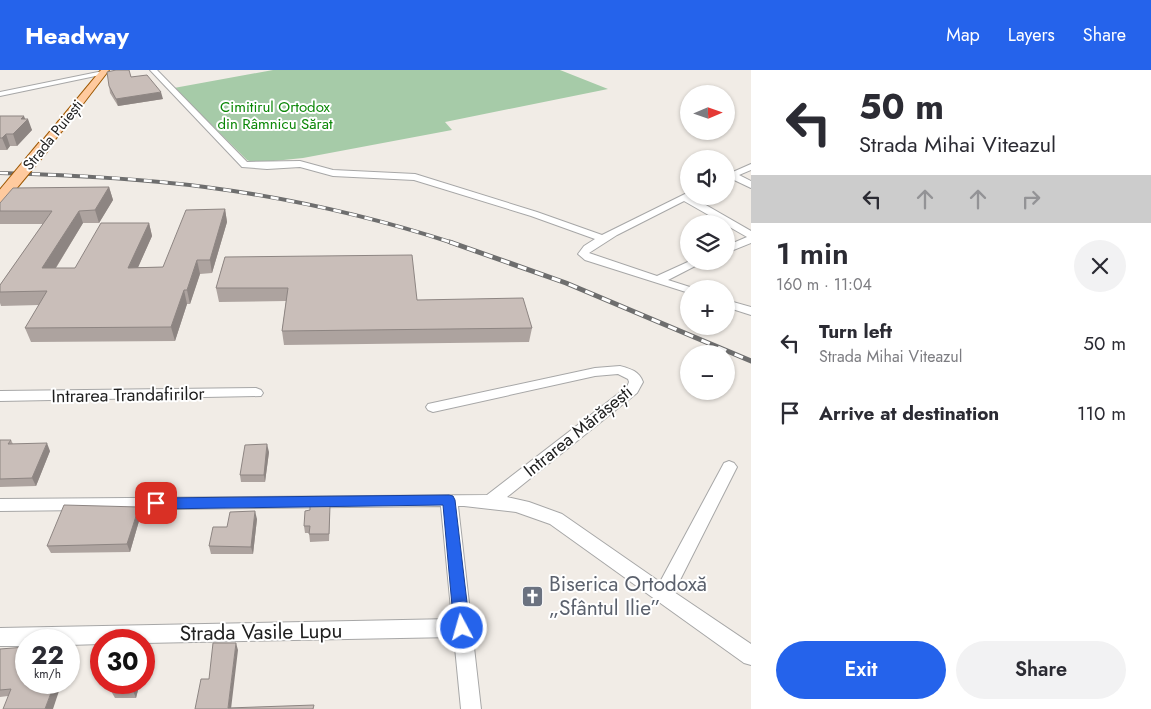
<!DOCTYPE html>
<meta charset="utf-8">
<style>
body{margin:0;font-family:Jost,sans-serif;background:#f2f2f3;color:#2b2b33;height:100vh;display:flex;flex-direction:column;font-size:19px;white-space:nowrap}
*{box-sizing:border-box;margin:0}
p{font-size:16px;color:#7c7c81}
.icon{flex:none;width:28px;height:28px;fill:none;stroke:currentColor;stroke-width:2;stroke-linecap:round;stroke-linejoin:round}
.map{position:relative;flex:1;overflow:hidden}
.side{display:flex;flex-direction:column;background:#fff;width:400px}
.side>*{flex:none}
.banner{background:#fff;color:#2b2b33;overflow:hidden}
.needle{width:32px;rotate:88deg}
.tools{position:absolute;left:680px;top:15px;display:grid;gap:10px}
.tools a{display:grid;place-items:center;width:55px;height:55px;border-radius:50%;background:#fff;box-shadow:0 1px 4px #0004;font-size:25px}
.speed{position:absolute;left:15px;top:559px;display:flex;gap:10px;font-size:25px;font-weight:700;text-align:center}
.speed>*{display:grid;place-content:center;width:65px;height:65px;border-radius:50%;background:#fff;box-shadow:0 1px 4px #0004;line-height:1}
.speed small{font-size:12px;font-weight:400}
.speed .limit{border:8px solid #d22;background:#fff;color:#111}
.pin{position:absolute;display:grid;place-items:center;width:42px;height:42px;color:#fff;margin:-21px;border-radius:10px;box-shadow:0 2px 8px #0006}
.me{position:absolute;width:55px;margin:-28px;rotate:354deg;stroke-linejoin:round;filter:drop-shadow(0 0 4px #0008)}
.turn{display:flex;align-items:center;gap:18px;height:105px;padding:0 25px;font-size:22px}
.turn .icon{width:65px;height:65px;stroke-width:2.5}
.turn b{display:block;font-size:35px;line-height:42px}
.lanes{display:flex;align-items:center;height:48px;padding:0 25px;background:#0003;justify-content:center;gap:25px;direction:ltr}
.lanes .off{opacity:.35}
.round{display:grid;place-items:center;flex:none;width:52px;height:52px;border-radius:26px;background:#f2f2f3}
.headline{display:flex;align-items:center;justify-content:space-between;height:85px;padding:0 25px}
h1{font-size:30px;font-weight:600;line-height:38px}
.action{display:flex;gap:10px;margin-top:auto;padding:10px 25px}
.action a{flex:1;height:58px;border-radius:30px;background:#2563eb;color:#fff;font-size:20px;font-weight:600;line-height:58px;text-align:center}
.action a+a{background:#f2f2f3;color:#2b2b33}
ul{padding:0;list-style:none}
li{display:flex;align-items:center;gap:15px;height:70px;padding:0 25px}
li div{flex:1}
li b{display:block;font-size:19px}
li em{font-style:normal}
header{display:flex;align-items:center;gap:30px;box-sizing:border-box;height:70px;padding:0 25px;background:#2563eb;color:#fff}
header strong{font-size:24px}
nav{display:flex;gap:28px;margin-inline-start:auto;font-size:18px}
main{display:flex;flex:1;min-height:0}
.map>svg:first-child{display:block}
</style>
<header>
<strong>Headway</strong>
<nav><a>Map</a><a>Layers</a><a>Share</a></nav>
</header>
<main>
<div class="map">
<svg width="751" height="639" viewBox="0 0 751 639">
<rect width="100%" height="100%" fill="#f1ece6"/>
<path fill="#a6cba8" d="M273,0h287l48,19 -163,33 7,8 -149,28 -49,5 -7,-3 -73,-72z"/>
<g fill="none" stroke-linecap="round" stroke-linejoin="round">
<defs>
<path id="minor" d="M150,0h7l90,92 53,-1 33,9 82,4 122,38 65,23 87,-43v4h4l-1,1 59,34v12l-25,10v-7l21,-9 -63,-36 -67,34 -28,18 68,23 33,-15h15l-37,19 25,8 -4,1v4l-104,-33 -7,-6 6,-8 11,-7 -64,-23 -117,-36 -81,-4 -33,-9 -33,2 -25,-2z
M103,1l3,2 -1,1 -105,22v-4z
M751,94v6l-12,5 12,6v7l-19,-9 -6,2v-6z
M726,230l25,7v8l-25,-8z
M620,296c11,3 19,5 23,16l-6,11 -130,104 22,5 33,12 98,68 64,-119 5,-2 5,2 3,4 -63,125 77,52v21l-7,-2 -194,-139 -34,-12 -52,-6h-6l23,203h-20l-7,-72 -310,6v-3h-43v4l-32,1v-5h-43v6h-26v-18l452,-9 -11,-113 -441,5v-12l487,-4 140,-108 2,-5 -1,-3 -10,-5 -23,2 -162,36 -5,-2 -2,-3 2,-3 167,-36z
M256,318l5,2 2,3 -2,3 -261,5v-10z"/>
<path id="major" d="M101,0h8l-43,56h-8v-4z"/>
</defs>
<use href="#minor" stroke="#a7a7a7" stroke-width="2"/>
<use href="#major" stroke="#9d5700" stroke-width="2"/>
<use href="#minor" fill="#fff" fill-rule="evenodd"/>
<use href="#major" fill="#ffca9e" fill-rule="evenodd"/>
<defs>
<path id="rail-far1" d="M0,103c68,2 137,5 205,14 84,11 168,30 248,56"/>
<path id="rail" d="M450,172l116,41 185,78"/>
</defs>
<use href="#rail-far1" stroke="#6e6e6e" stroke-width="4"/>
<use href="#rail" stroke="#6e6e6e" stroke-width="5"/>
<use href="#rail-far1" stroke="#fff" stroke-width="2.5" stroke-dasharray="8" stroke-linecap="butt"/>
<use href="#rail" stroke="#fff" stroke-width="3" stroke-dasharray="9" stroke-linecap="butt"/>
<defs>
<path id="major-bridge-far1" d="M43,77l19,-23"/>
<path id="major-bridge" d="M0,129l44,-53"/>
</defs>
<use href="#major-bridge-far1" stroke="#9d5700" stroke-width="11" stroke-linecap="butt"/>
<use href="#major-bridge" stroke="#9d5700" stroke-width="14" stroke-linecap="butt"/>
<use href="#major-bridge-far1" stroke="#ffca9e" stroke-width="9"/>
<use href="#major-bridge" stroke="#ffca9e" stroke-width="12"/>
</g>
<path fill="#ada39f" d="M131,7l32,22 -45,7 -8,-13 -1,-7z
M0,46l25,3 7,11 -15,16h-7l-3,4h-7z
M109,117l4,13 -14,23h-16l-27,45h19l74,-45 3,13 -14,31h25l62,-58 2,13 -15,51 -12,1 -10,30h-3l-12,37 -144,1 -6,-14 14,-23 -38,1 -1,-3v-18l43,-61h-43v-21z
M225,187l192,43 115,28 -3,14 -245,3 -2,-14 4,-30 -67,1 -3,-14z
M0,370h11l2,4 37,7 -14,35 -36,1z
M269,382l-4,30h-24l-1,-7z
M139,437l2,7 -11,38 -79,1 -4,-7z
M330,443l-1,28 -19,1 -1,-9h-4l-1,-7z
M257,449l-4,35h-42l-2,-8 18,-19z
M0,579l53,60 -45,-13 -8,1z
M114,612h26l-4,16h-21l-4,-7z"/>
<path fill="#8d8582" d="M161,22l2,7 -45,7 -2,-7z
M24,46l2,5 2,-2 4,11 -15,16 -4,-12 8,-15z
M6,64l4,12 -3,4 -5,-12z
M109,117l4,13 -14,23 -4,-13z
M225,139l2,13 -15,51 -2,-13z
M79,141l4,12 -36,59 -5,-14z
M149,153l3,13 -20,45 -4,-13z
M197,190l3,14 -10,30 -3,-14z
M184,220l3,14 -12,37 -4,-14z
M47,373l3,8 -14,35 -4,-8z
M267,374l2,8 -4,30 -1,-7z
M139,437l2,7 -11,38 -3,-8z
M255,441l2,8 -4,35 -2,-7z
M236,573l2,7 -7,59 -3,-1z
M144,581l2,5 -2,10z
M55,612h7l-9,27h-8z
M135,612h5l-4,16 -3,-7z"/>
<path fill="#c9beb9" stroke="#8d8582" d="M116,0h13l2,7 16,-2 14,17 -45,7 -7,-13 -2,-14z
M0,46h24l-3,3h7l-15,15h-7l-4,4h-2z
M109,117l-14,23 -16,1 -37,57h33l26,-45h48l-21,45 35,-1 23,-57 39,-1 -15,51h-13l-10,30h-3l-13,37 -146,1 22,-37 -47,1v-7l52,-74h-52v-8l13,-15z
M412,185l5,45 106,-2 9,30 -250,3 6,-43h-72l9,-31z
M0,370h11l-3,4 39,-1 -15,35 -32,1z
M267,374l-3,31h-24l5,-30z
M64,435l75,2 -12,37 -80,2z
M310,436h20l-1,28h-20l1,-8h-6l1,-15 5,-1z
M255,441l-4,36 -42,-1 4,-19h14l3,-15z
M213,573h23l-8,65 86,-3 -1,4h-118l6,-30h8z
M26,577v35h29l-10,27h-42l8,-20 -11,1v-41z
M114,612h21l-2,9h-22z"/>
<path fill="#2563eb" stroke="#184099" d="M449,425l4,1 2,4 15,128 -3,5 -5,2 -6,-2 -2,-5 -11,-123 -287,4 -5,-2 -2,-4 2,-4 5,-1z"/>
<defs>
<symbol id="church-square" viewBox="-11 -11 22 22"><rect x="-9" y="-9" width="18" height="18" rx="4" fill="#6b7280" stroke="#fff"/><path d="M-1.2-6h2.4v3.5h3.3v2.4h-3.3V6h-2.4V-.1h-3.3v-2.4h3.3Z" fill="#fff"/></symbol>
</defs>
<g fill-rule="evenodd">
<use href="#church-square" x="520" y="514" width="25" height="25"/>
</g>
<g text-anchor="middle" stroke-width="4" stroke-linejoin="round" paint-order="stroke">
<g font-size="15" fill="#0a8706" stroke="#fff">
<text x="275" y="42">Cimitirul Ortodox<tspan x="275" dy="17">din Râmnicu Sărat</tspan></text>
</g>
<g font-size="15" fill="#202020" stroke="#fff">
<text transform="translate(53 65) rotate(-51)" y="5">Strada Puiești</text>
</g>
<g font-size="18" fill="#202020" stroke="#fff">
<text transform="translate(128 325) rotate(-1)" y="6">Intrarea Trandafirilor</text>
<text transform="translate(578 361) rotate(-39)" y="6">Intrarea Mărășești</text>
</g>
<g font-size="21" fill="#5b616d" stroke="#fff" text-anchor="start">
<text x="549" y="521">Biserica Ortodoxă<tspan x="549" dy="24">„Sfântul Ilie”</tspan></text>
</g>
<g font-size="21" fill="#202020" stroke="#fff">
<text transform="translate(261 562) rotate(-1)" y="7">Strada Vasile Lupu</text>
</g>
</g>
</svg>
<div class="tools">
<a><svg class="needle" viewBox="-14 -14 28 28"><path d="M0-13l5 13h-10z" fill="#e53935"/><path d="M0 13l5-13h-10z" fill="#7c7c81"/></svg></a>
<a><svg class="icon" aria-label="sound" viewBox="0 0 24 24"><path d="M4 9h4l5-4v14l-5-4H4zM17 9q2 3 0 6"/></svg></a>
<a><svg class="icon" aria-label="layers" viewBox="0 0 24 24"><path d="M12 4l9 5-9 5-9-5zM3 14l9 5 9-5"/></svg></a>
<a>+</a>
<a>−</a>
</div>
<div class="speed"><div>22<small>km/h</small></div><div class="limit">30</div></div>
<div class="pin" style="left:156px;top:433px;background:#d93025"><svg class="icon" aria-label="arrive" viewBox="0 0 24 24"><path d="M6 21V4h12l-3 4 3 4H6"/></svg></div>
<svg class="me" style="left:462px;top:558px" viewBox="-20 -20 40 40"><circle r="17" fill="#2563eb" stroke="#fff" stroke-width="3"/><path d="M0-11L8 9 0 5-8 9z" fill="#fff"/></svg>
</div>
<section class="side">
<div class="banner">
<div class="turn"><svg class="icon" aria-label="left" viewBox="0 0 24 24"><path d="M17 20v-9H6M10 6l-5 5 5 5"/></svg><div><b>50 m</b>Strada Mihai Viteazul</div></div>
<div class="lanes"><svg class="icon" aria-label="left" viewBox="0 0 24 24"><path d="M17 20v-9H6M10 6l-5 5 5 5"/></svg><svg class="icon off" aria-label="ahead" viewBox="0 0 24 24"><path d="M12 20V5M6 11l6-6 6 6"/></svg><svg class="icon off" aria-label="ahead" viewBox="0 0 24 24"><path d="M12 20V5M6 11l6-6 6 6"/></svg><svg class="icon off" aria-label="right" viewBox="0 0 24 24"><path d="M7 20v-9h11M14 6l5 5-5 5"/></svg></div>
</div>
<div class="headline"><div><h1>1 min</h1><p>160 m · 11:04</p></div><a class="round"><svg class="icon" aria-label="close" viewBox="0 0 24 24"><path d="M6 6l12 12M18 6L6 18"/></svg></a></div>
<ul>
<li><svg class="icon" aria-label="left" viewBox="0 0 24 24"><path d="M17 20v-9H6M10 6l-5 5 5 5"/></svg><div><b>Turn left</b><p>Strada Mihai Viteazul</p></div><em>50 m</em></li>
<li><svg class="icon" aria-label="arrive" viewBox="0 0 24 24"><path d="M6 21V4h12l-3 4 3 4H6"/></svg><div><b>Arrive at destination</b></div><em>110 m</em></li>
</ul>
<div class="action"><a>Exit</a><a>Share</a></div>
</section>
</main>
